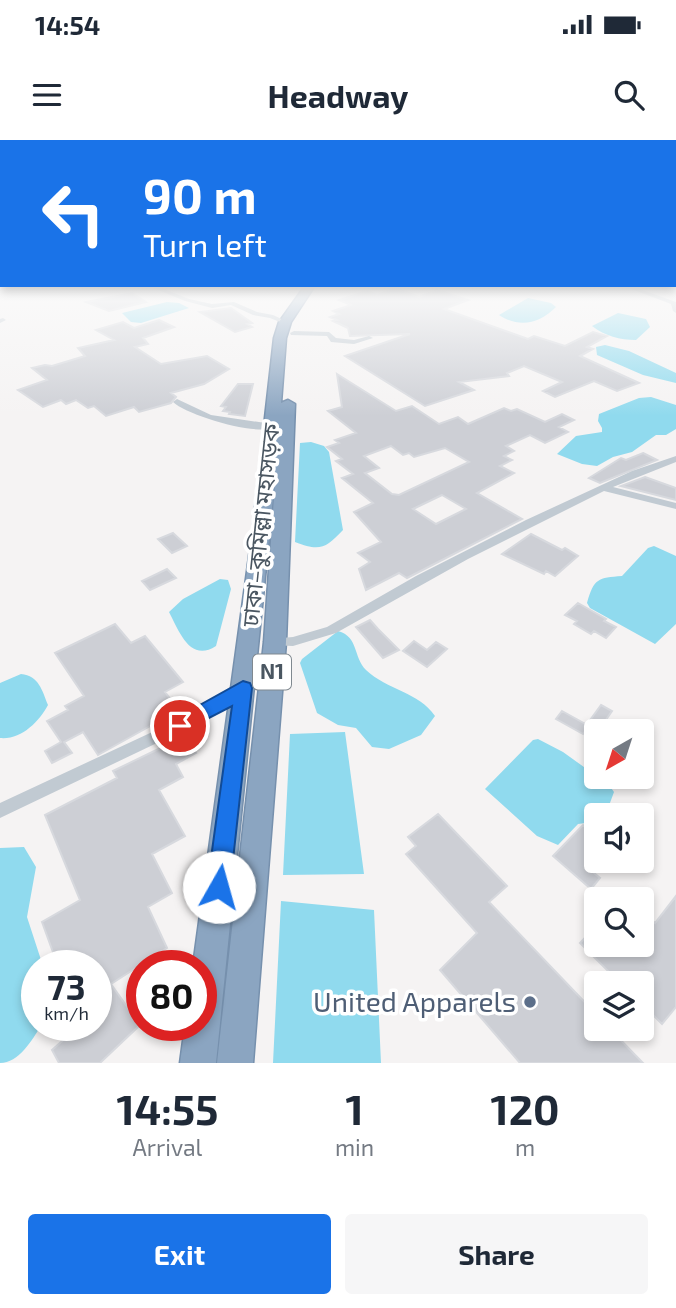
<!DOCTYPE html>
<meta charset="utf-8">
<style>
body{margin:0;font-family:"Exo 2","Noto Sans Bengali",sans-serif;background:#f6f6f7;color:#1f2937;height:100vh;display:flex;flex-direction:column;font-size:26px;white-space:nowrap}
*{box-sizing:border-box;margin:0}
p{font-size:23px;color:#747a83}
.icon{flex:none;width:38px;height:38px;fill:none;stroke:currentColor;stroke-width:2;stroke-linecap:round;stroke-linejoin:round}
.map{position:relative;height:923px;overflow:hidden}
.side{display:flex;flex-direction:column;background:#fff;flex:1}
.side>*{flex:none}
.hud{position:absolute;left:0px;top:0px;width:677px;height:147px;box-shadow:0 4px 10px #0003;background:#1a73e8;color:#fff;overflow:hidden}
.needle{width:46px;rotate:219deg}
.controls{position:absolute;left:584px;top:579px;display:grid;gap:14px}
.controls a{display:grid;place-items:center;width:70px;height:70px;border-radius:7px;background:#fff;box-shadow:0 4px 10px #0003;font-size:35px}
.speed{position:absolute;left:21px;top:810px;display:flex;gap:14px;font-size:35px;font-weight:700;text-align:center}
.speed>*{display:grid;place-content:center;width:91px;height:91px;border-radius:50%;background:#fff;box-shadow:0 4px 10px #0003;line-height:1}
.speed small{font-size:18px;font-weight:400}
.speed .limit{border:10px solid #d22;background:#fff;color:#111}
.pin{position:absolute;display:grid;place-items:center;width:60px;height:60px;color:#fff;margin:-30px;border:4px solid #fff;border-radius:50%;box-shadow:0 2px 7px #0007}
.me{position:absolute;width:77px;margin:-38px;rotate:7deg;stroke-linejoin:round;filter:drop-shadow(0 0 5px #0008)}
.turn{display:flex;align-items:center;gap:24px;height:147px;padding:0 28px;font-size:32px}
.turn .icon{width:91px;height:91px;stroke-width:2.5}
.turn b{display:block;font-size:49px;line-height:60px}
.eta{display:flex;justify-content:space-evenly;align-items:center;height:119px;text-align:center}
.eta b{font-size:42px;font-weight:700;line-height:49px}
.button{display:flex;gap:14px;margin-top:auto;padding:14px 28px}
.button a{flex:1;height:80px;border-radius:7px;background:#1a73e8;color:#fff;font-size:28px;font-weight:700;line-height:80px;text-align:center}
.button a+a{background:#f6f6f7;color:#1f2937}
.status{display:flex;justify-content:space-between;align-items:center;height:49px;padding:0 35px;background:#fff;direction:ltr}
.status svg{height:19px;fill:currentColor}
header{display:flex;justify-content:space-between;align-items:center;height:91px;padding:0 28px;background:#fff;font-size:32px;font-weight:700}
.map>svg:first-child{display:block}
</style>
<div class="status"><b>14:54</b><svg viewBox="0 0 49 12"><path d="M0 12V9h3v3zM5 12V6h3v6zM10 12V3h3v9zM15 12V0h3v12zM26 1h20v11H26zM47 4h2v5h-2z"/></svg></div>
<header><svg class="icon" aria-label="menu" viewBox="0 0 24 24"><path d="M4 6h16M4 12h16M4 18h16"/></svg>Headway<svg class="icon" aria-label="search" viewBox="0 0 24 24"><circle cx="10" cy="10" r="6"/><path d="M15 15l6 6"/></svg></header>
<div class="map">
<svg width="676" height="923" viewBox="0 0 676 923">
<rect width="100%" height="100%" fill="#f5f3f3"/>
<path fill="#90daee" d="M528,158l23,5 5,4c-17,17 -37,21 -57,8z
M167,162l12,1 10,5 -48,15 -10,-1 -9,-9z
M618,173l28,6 4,8 -14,13c-16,0 -31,-4 -44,-14z
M605,205l24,6 47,22v10l-33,-8 -46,-20 -1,-8z
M651,257l25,8v24l-10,6h-10l-24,17 -19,5 -16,9 -15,-2 -25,-10 19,-18 26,-4v-4l-4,-7 1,-7 40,-16z
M311,302l13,4 5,6 14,78c-17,18 -23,22 -48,12l5,-99z
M654,406l22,10v68l-21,20 -65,-36 -3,-5c7,-25 11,-25 35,-27l26,-28z
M220,439l8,1 3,9 -15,57c-26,17 -37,-15 -47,-34l14,-13z
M338,491c21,6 15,26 28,39 21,20 53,22 69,46l-14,19 -32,14 -17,-2 -16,-19 -18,-3 -21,-12 -17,-50 2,-4z
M21,534c18,2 21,16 27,31 -9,17 -27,35 -48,33v-55z
M345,592l19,142 -81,1 7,-141z
M538,599l25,13 46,33 5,7 -7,19 -10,5 -4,6 -15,2 -20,21 -21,-9 -52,-47 48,-49z
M24,707l12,20 -9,50 16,49h-6v60h4c-9,14 -22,37 -41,37v-215z
M281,761l93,9 7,153h-108z"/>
<path fill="#cdcfd5" stroke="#d7d9de" stroke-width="2" fill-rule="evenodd" d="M395,148l24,9 18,-7 31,10 -24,9 84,30 6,-3 31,10 28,-14 14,4 -20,11 6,2 -13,7 59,27 -22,8 -23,-10 -39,16 -12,-6 19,-9 -38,-16 -17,7 2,3 -50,6 15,8 -49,16 -80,-50 65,-22 -60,2 -2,-8 -15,-7 4,-1 -7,-3 9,-3 -6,-3 18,-6 -12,-5 28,-9 10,4z
M132,153l14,9 -37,9 -23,-9z
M231,168l21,15 -5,1 5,3 -17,5 -35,-20z
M159,180l15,7 -31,11 5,6 -13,3 26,17 46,-8 22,13 -25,15 -33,9 5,4 -5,6 -32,9 -5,-5 -28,9 -12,-10 -6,2 -12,-8 -10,4 -5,-4 -18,7 -25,-17 29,-10 -15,-12 13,-3 7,1 33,-10 -7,-8 36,-8 -18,-10 27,-8 11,6z
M337,234l59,37 16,-5 27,18 19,-7 10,7 36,-16 7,3 6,-2 28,13 17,-8 12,6 -15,7 9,5 -23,11 -15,-8 -24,11 8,5 -10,5 8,4 -12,6 14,7 -37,20 45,26 -115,59 -8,-5 -33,17 -7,-21 11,-7 -12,-9 23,-11 -27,-30 19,-9 -31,-25 11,-4 -17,-13 6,-2 -15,-12 12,-4 -4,-3 21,-7 -28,-22 14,-4zM391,306l12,9 6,-2 5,4 31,-9 24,14 -70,33 -7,-1 -27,-21 14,-5 -15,-12zM442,355l24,14 -30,15 -23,-15z
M238,244h15l-8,32 -16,-2 1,-2 -7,-1 3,-4 -5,-1z
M643,313l14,7 -57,23 -11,-5 32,-20 5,2z
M645,337l31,11v12l-55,-14z
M173,393l14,13 -15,7 -14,-14z
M531,394l31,16 3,-2 13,8 -23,20 -9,-5 -2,3 -42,-20z
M167,429l9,9 -26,12 -8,-9z
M578,463l28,16 -2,2 12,6 -10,11 -12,-7 -3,3 -17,-10 3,-3 -12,-6z
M370,480l8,9 21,21 -16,8 -27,-31z
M115,484l16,19 14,-7 38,46 -18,10 14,18 -81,45 -15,-23 -19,10 8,11 -20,10 -7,-12 16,-9 -14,-21 21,-11 -3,-4 19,-10 -29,-43z
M414,501l13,9 9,-8 11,7 -20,18 -24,-16z
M601,565l11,6 -13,19 -11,-7z
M562,571l27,15 -6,8 -27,-15z
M185,596l11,17 -20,11 7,13 -24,13 26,46 -33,18 20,39 -24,14 19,41 -56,36 29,41 -40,38h-41l-7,-13 27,-24h17v-60h-38l-16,-44 38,-22 -35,-85 72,-37 -4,-7z
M438,674l69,72 -18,16 108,113v14h13l33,34h-123l-80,-93 37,-37 -71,-79 10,-8 -8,-9z
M583,685l14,11v22l-9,10 12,10 -9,11 -38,-33z
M676,756v111l-14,17 -20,-20v-20h-21l-41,-41 17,-18v20h45v-33l13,11z"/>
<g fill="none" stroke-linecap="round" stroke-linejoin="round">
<defs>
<path id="highway" d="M304,147h10l-23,35 -5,16 -5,65 7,-3 7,4 -9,238 -33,421h-36l47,-421 12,-174 -60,595h-36l5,-37h16v-60h-8l58,-424 23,-204 5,-16z"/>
</defs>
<use href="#highway" stroke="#7690ad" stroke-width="3"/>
<path fill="#c1cad2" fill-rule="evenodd" d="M151,147h8l30,12 23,5 22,-2 23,10 16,3 15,7 -3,2 -15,-6 -17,-3 -22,-10 -19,3 -27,-7z
M626,147h8l42,15v11l-3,-2 -2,-7z
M0,179l3,-1 3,2 -6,3z
M294,191l35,1 7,6 18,2 15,-4 4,2 -19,6 -23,-2 -4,-6 -36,-1 -1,-2z
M177,259l34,16 61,9 4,3c-16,10 -88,-11 -103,-25z
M676,316v6l-63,25 63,16v6l-72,-18 -136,68 -132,74 -43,13 -23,-1 -2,-3 2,-3 23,-2 34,-10 89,-51 110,-56 106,-49z
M243,543l5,1 2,4 -2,4 -45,29 -203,97v-15l193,-90z"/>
<use href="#highway" fill="#8ba5c1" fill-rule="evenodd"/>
</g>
<linearGradient id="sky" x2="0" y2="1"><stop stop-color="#85c3ea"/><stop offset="0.53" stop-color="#fafafa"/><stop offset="1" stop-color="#fafafa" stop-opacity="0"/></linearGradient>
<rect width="676" height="276" fill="url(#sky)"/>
<path fill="#1a73e8" stroke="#114b97" stroke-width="2" d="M243,541l7,2 2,5 -22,199 -3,8 -8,3 -9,-3 -3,-8 25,-181 -52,27 -7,-2 -3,-5 3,-6z"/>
<circle fill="#5c6f8a" stroke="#fff" stroke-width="2.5" cx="530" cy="862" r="7"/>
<g text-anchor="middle" stroke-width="7" stroke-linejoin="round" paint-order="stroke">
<rect fill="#fff" stroke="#808990" stroke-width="2" x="253" y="514.5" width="38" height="35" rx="5"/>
<g font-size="21" font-weight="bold" fill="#4a5661">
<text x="272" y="539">N1</text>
</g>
<g font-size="23" fill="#4a5661" stroke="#fff">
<text transform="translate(261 385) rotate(-84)" y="8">ঢাকা–কুমিল্লা মহাসড়ক</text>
</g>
<g font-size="28" fill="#4e5e75" stroke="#fff" text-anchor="end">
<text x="516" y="872">United Apparels</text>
</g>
</g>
</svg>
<div class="controls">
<a><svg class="needle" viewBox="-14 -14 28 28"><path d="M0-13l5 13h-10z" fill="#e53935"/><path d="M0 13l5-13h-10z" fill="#747a83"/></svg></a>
<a><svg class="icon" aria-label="sound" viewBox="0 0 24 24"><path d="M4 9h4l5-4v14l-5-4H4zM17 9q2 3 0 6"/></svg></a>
<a><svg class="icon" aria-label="search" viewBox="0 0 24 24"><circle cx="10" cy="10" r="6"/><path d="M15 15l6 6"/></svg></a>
<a><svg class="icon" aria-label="layers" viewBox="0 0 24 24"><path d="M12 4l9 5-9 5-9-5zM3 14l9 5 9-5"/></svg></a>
</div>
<div class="speed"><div>73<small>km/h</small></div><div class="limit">80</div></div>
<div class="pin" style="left:180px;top:586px;background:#d93025"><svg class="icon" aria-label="arrive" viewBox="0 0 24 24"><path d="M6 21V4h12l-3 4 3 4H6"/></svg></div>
<svg class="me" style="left:219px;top:747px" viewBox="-20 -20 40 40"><circle r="19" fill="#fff"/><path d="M0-13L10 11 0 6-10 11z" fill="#1a73e8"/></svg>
<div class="hud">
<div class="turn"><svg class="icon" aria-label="left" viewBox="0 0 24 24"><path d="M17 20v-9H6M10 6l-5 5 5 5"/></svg><div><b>90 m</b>Turn left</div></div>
</div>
</div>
<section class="side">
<div class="eta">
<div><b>14:55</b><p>Arrival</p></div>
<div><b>1</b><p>min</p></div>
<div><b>120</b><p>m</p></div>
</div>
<div class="button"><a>Exit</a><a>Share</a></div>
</section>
